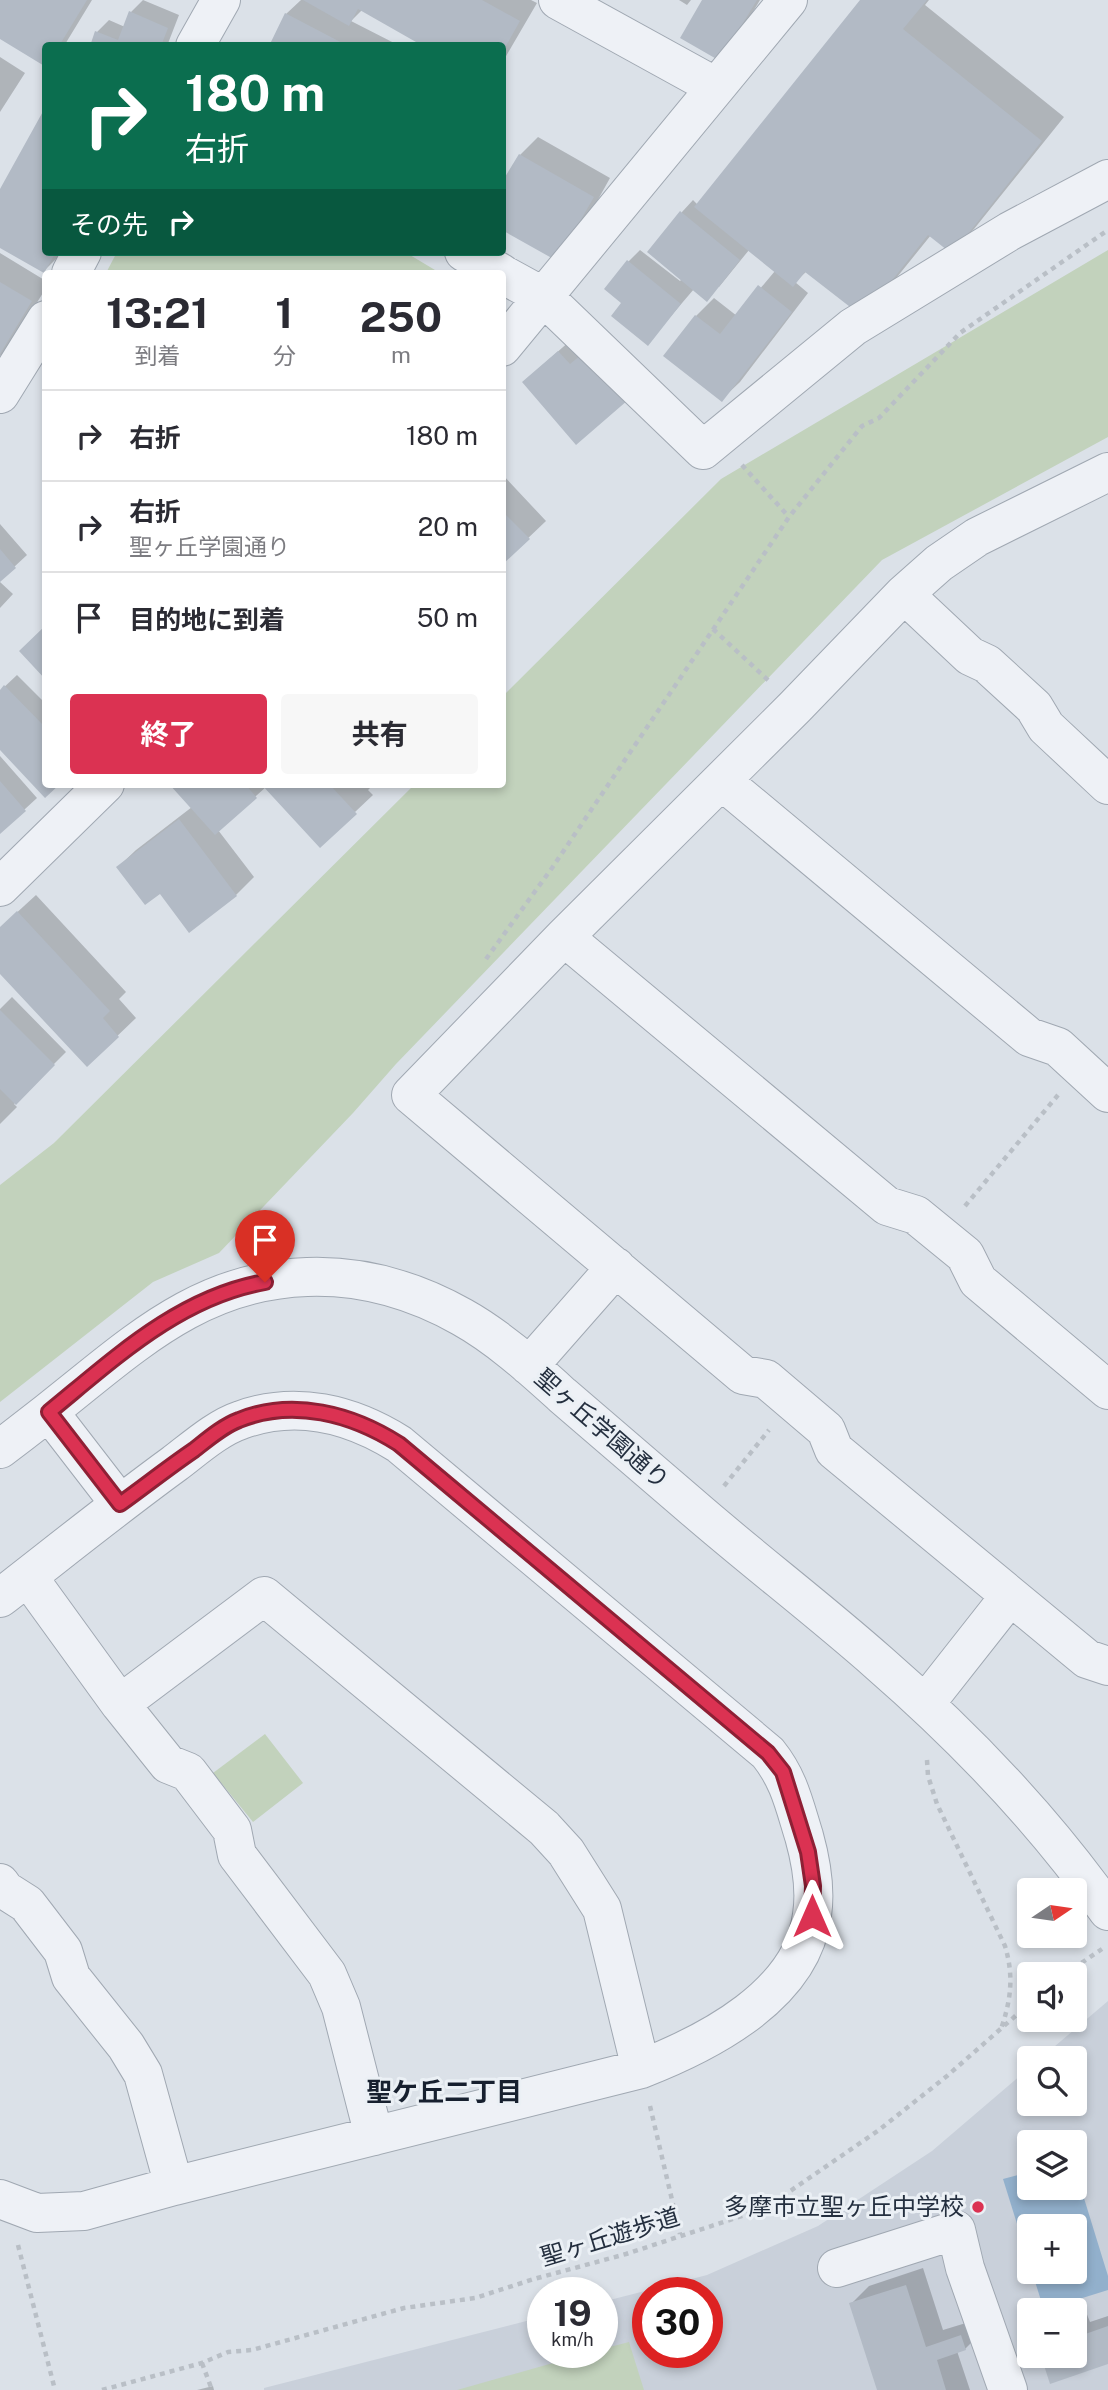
<!DOCTYPE html>
<html lang="ja">
<meta charset="utf-8">
<style>
body{margin:0;font-family:"Public Sans","Noto Sans JP",sans-serif;background:#f7f7f7;color:#2b2b33;height:100vh;display:flex;flex-direction:column;font-size:26px;white-space:nowrap}
*{box-sizing:border-box;margin:0}
p{font-size:23px;color:#7c7c81}
.icon{flex:none;width:38px;height:38px;fill:none;stroke:currentColor;stroke-width:2;stroke-linecap:round;stroke-linejoin:round}
.map{position:relative;flex:1;overflow:hidden}
.panel{position:absolute;left:42px;top:270px;width:464px;height:518px;display:flex;flex-direction:column;background:#fff;border-radius:7px;box-shadow:0 4px 10px #0003}
.panel>*{flex:none}
.banner{position:absolute;left:42px;top:42px;width:464px;height:214px;border-radius:7px;box-shadow:0 4px 10px #0003;background:#0b6e4f;color:#fff;overflow:hidden}
.needle{width:46px;rotate:77deg}
.tools{position:absolute;left:1017px;top:1878px;display:grid;gap:14px}
.tools a{display:grid;place-items:center;width:70px;height:70px;border-radius:7px;background:#fff;box-shadow:0 4px 10px #0003;font-size:35px}
.speed{position:absolute;left:527px;top:2277px;display:flex;gap:14px;font-size:35px;font-weight:700;text-align:center}
.speed>*{display:grid;place-content:center;width:91px;height:91px;border-radius:50%;background:#fff;box-shadow:0 4px 10px #0003;line-height:1}
.speed small{font-size:18px;font-weight:400}
.speed .limit{border:10px solid #d22;background:#fff;color:#111}
.pin{position:absolute;display:grid;place-items:center;width:60px;height:60px;color:#fff;margin:-72px -30px;border-radius:50% 50% 50% 0;rotate:-45deg;box-shadow:0 0 7px #0007}
.pin .icon{rotate:45deg}
.me{position:absolute;width:77px;margin:-38px;rotate:0deg;stroke-linejoin:round;filter:drop-shadow(0 0 5px #0008)}
.turn{display:flex;align-items:center;gap:24px;height:147px;padding:0 28px;font-size:32px}
.turn .icon{width:91px;height:91px;stroke-width:2.5}
.turn b{display:block;font-size:49px;line-height:60px}
.then{display:flex;align-items:center;height:66px;padding:0 28px;background:#0003;gap:14px;font-size:26px}
.eta{display:flex;justify-content:space-evenly;align-items:center;height:119px;text-align:center}
.eta b{font-size:42px;font-weight:700;line-height:49px}
.primary-button{display:flex;gap:14px;margin-top:auto;padding:14px 28px}
.primary-button a{flex:1;height:80px;border-radius:7px;background:#db3252;color:#fff;font-size:28px;font-weight:700;line-height:80px;text-align:center}
.primary-button a+a{background:#f7f7f7;color:#2b2b33}
ul{padding:0;list-style:none}
li{display:flex;align-items:center;gap:21px;height:91px;padding:0 28px;border-top:2px solid #e1e1e2}
li div{flex:1}
li b{display:block;font-size:26px}
li em{font-style:normal}
.map>svg:first-child{display:block}
</style>
<div class="map">
<svg width="1108" height="2390" viewBox="0 0 1108 2390">
<rect width="100%" height="100%" fill="#dbe1e8"/>
<path fill="#c9d0da" fill-rule="evenodd" d="M1108,2001v389h-844v-2l278,-71v35h60v-50l105,-27 111,-49 114,-75 97,-83v36h45v-46h-33zM1029,2142h45v46h-45zM1029,2226h45v46h-45zM648,2292h59v60h-59zM1029,2310h45v46h-45z"/>
<path fill="#c2d2bc" d="M1108,250v187l-226,123 -486,504 -43,49 -134,140 -66,29 -153,120v-217l54,-42 361,-359h87v-87l219,-218z
M117,252h288l35,21h-334z
M265,1734l38,49 -50,39 -40,-49z
M629,2342l15,48h-187l135,-38h10v-3z"/>
<path fill="#92b0cc" d="M1075,2169l33,107v14l-64,20 -12,-38h42v-46h-45v36l-26,-83 26,-7v16h45z"/>
<path fill="#0003" d="M0,0h92l-28,46h-18l-46,-9z
M143,0l36,15 -12,31h-76l6,-14 12,-12 16,7 6,-15z
M301,0h230l6,3 -35,60v-17l-139,-37 -12,12 49,25h-130l16,-32z
M679,0h12l-4,5z
M704,0h56l-28,47z
M862,0h67l-4,5 139,112 -90,112 -22,23 -21,-17 -46,57 -78,-21 -12,11 13,11 -68,89 -18,17 -26,-83 18,-18 23,18 38,-45 -26,-21 -30,37 -25,2 -46,54 -25,-40 5,-41 12,-12 40,31 2,-2v-67l11,-12 5,5z
M0,57l25,16 -25,39z
M538,137l72,41 -35,63 -55,-86z
M0,193l46,59h17l-19,19 -44,-25z
M0,253l46,28v7l-36,58 -10,10z
M571,340l56,59 -90,-29z
M502,474l44,47 -44,42z
M0,524l27,31 -27,25z
M0,582l13,12 -13,14z
M17,675l29,29v80h11l-12,11 -45,-48v-56z
M0,756l37,42 -37,34z
M172,784h202l-6,6 5,5 -18,17 -89,-25 -48,43 36,47 -18,18 -75,-3 -43,-25 18,-17 56,-43z
M36,895l90,97 -7,7 17,19 -49,47 -87,-94v-43z
M12,997l54,55 -52,52 3,3 -17,17v-115z
M923,2268l20,62 36,-11 4,12 -18,18 -8,2 13,39h-92l-27,-86 18,-18z
M1086,2312l4,10 18,-6v46l-56,20 -10,-26h32v-40z
M213,2386l1,4h-17z"/>
<path fill="#b2bac5" d="M0,0h87l-28,46h-13v21l-46,-28z
M303,0h179l38,21 -18,32v-7h-79l-65,-37 -9,17z
M702,0h55l-37,61 -40,-23z
M860,0h67l-24,29 139,112 -90,113 -24,-19 -65,82 -58,-45 -12,15 -99,-80z
M129,11l39,17 -7,18h-71l5,-15 23,9z
M285,13l63,33h-79z
M46,106v146h10l-12,21 -44,-25v-59z
M519,154l75,43 -37,64 -55,-31v-48z
M680,211l60,49 -33,42 -60,-50z
M627,260l54,44 -33,42 -37,-30 10,-13 -17,-14z
M0,282l32,19 -32,53z
M758,285l34,27 -70,90 -59,-46 32,-41 25,19z
M558,351l12,13 16,-13 42,49 -52,45 -54,-63z
M502,511l28,28 -28,26z
M0,549l16,19 -16,14z
M46,625v55l-27,-29z
M4,685l42,43v56h14l-15,14 -45,-48v-60z
M0,781l26,30 -26,23z
M169,784h76l12,14 -42,37z
M261,784h68l28,30 -37,34z
M179,819l58,77 -48,37 -29,-39 -15,11 -29,-38z
M17,911l93,100 -7,7 16,19 -32,30 -87,-93v-47z
M0,1010l55,55 -39,40 -16,-16z
M906,2285l20,62 35,-12 5,15 -29,10 9,30h-69l-28,-87z
M1108,2326v38l-58,20 -9,-28h33v-18z"/>
<g fill="none" stroke-linecap="round" stroke-linejoin="round">
<defs>
<path id="minor" d="M558,0l158,87
M195,46l26,-46
M464,252l37,21
M71,273l11,-21
M502,274l42,23 159,153 150,-123 157,-96 98,-52
M502,347l286,-347
M0,394l46,-74
M1108,472l-131,65 -38,26 -35,31 -109,113 -231,230 -153,158 332,280 23,4 60,51 8,20 253,209 21,7
M904,594l66,62 17,8 47,43 12,20 62,58
M722,781l307,256 29,10 50,46
M0,887l105,-103
M564,937l323,269 29,9 49,40 13,26 130,109
M529,1366l87,-99
M49,1412l71,92
M0,1449c28,-21 56,-43 83,-65 69,-56 131,-104 224,-107 55,-2 107,13 155,40 36,20 69,50 100,78 42,36 85,73 128,110 62,54 128,104 189,158 85,74 164,156 229,248
M28,1577l92,127 48,60 20,8 44,58 5,25 90,119 14,33 33,129
M0,1598c58,-45 115,-91 174,-134 20,-15 43,-36 67,-44 55,-20 110,-6 158,24l369,309c21,26 26,51 36,83 7,25 12,53 8,79 -10,80 -104,128 -171,154l-467,117 -90,25 -47,2 -37,-14
M120,1704l144,-108 280,232 22,24 36,57 39,160
M925,1704l85,-108
M0,1883l5,7 22,14 36,47 8,26 55,69 17,28 31,112
M837,2268l119,-38 9,38 43,122"/>
</defs>
<use href="#minor" stroke="#a0a8b2" stroke-width="40"/>
<path stroke="#b9bfc6" stroke-width="4.5" stroke-dasharray="5 5" stroke-linecap="butt" d="M742,465l47,52
M713,629l56,52
M486,959l66,-91 237,-351 73,-91 17,-8 81,-85 148,-103
M965,1206l93,-111
M724,1486l45,-56
M927,1760l1,16 9,28 68,142c9,30 6,54 -4,83
M1065,1974l37,-25
M650,2106l30,128
M18,2245l37,145
M202,2363l10,27
M102,2390l100,-27 26,-11 24,-2 152,-42 71,-10 59,-19 92,-25 125,-41 32,-17 96,-66 68,-54 82,-72"/>
<use href="#minor" stroke="#eef1f6" stroke-width="38"/>
</g>
<g fill="none" stroke-linecap="round" stroke-linejoin="round">
<defs>
<path id="route" d="M265,1282c-86,15 -151,77 -216,130l71,92c25,-18 49,-37 74,-54 14,-11 29,-24 45,-30 54,-22 113,-6 160,24l369,309 15,19 25,80 5,34 -1,30"/>
</defs>
<use href="#route" stroke="#8e2035" stroke-width="18"/>
<use href="#route" stroke="#db3252" stroke-width="12"/>
</g>
<circle fill="#db3252" stroke="#ebf0f5" stroke-width="2.5" cx="978" cy="2207" r="7"/>
<g text-anchor="middle" stroke-width="6" stroke-linejoin="round" paint-order="stroke">
<g font-size="24" fill="#242f3f" stroke="#ebf0f5">
<text transform="translate(602 1429) rotate(41)" y="8">聖ヶ丘学園通り</text>
<text transform="translate(610 2237) rotate(-17)" y="8">聖ヶ丘遊歩道</text>
</g>
<g font-size="24" fill="#242f3f" stroke="#ebf0f5" text-anchor="end">
<text x="964" y="2215">多摩市立聖ヶ丘中学校</text>
</g>
<g font-size="26" font-weight="bold" fill="#17202f" stroke="#ebf0f5">
<text x="444" y="2101">聖ケ丘二丁目</text>
</g>
</g>
</svg>
<div class="tools">
<a><svg class="needle" viewBox="-14 -14 28 28"><path d="M0-13l5 13h-10z" fill="#e53935"/><path d="M0 13l5-13h-10z" fill="#7c7c81"/></svg></a>
<a><svg class="icon" aria-label="sound" viewBox="0 0 24 24"><path d="M4 9h4l5-4v14l-5-4H4zM17 9q2 3 0 6"/></svg></a>
<a><svg class="icon" aria-label="search" viewBox="0 0 24 24"><circle cx="10" cy="10" r="6"/><path d="M15 15l6 6"/></svg></a>
<a><svg class="icon" aria-label="layers" viewBox="0 0 24 24"><path d="M12 4l9 5-9 5-9-5zM3 14l9 5 9-5"/></svg></a>
<a>+</a>
<a>−</a>
</div>
<div class="speed"><div>19<small>km/h</small></div><div class="limit">30</div></div>
<div class="pin" style="left:265px;top:1282px;background:#d93025"><svg class="icon" aria-label="arrive" viewBox="0 0 24 24"><path d="M6 21V4h12l-3 4 3 4H6"/></svg></div>
<svg class="me" style="left:812px;top:1916px" viewBox="-20 -20 40 40"><path d="M0-17L14 15 0 8-14 15z" fill="#db3252" stroke="#fff" stroke-width="4"/></svg>
<div class="banner">
<div class="turn"><svg class="icon" aria-label="right" viewBox="0 0 24 24"><path d="M7 20v-9h11M14 6l5 5-5 5"/></svg><div><b>180 m</b>右折</div></div>
<div class="then">その先<svg class="icon" aria-label="right" viewBox="0 0 24 24"><path d="M7 20v-9h11M14 6l5 5-5 5"/></svg></div>
</div>
<section class="panel">
<div class="eta">
<div><b>13:21</b><p>到着</p></div>
<div><b>1</b><p>分</p></div>
<div><b>250</b><p>m</p></div>
</div>
<ul>
<li><svg class="icon" aria-label="right" viewBox="0 0 24 24"><path d="M7 20v-9h11M14 6l5 5-5 5"/></svg><div><b>右折</b></div><em>180 m</em></li>
<li><svg class="icon" aria-label="right" viewBox="0 0 24 24"><path d="M7 20v-9h11M14 6l5 5-5 5"/></svg><div><b>右折</b><p>聖ヶ丘学園通り</p></div><em>20 m</em></li>
<li><svg class="icon" aria-label="arrive" viewBox="0 0 24 24"><path d="M6 21V4h12l-3 4 3 4H6"/></svg><div><b>目的地に到着</b></div><em>50 m</em></li>
</ul>
<div class="primary-button"><a>終了</a><a>共有</a></div>
</section>
</div>
